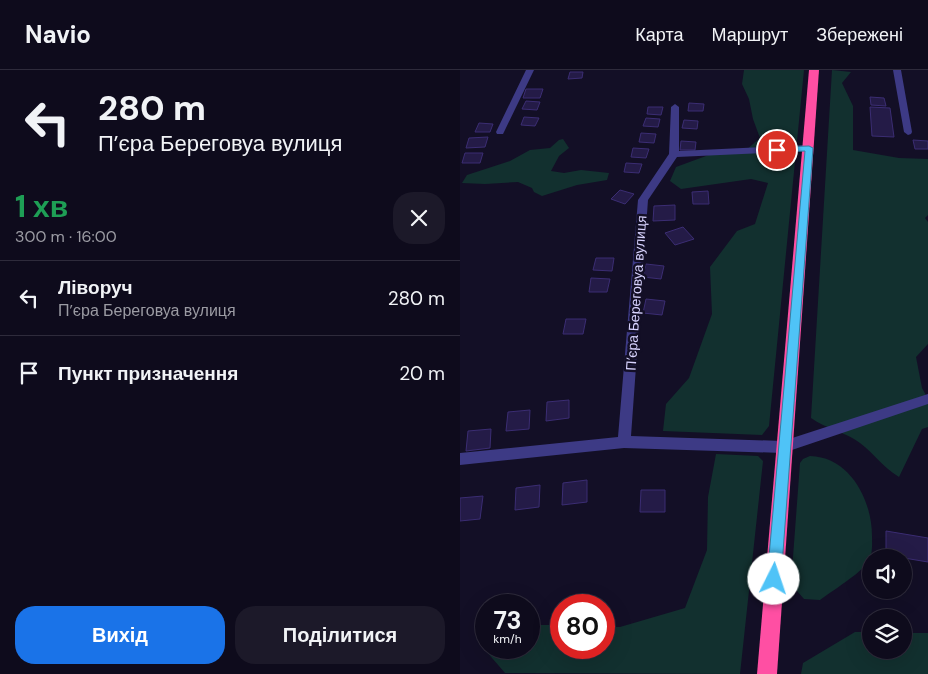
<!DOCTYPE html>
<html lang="uk">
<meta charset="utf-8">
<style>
body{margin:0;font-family:"DM Sans",sans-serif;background:#1c1929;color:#f1f3f6;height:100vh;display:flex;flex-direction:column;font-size:19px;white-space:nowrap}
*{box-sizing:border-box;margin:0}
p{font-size:16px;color:#9b9ba3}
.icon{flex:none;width:28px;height:28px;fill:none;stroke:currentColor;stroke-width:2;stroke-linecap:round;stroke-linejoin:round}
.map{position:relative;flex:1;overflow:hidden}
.sheet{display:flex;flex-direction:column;background:#0e0b1c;width:460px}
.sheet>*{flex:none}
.guide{background:#0e0b1c;color:#f1f3f6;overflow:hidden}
.controls{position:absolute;left:402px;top:479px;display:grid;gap:10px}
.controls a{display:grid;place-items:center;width:50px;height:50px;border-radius:50%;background:#0e0b1c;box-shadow:0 5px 20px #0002,0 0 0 1px #2e2b3b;font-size:25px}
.speed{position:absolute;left:15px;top:524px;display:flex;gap:10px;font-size:25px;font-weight:700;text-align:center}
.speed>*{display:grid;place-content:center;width:65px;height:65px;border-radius:50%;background:#0e0b1c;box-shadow:0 5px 20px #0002,0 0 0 1px #2e2b3b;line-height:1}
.speed small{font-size:12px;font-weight:400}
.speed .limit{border:8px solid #d22;background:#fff;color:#111}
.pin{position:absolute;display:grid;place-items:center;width:42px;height:42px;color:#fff;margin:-21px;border:2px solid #fff;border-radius:50%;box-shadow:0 1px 5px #0007}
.me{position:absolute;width:55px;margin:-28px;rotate:4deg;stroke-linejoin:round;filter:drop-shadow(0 0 4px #0008)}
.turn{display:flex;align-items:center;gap:18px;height:105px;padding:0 15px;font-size:22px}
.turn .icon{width:65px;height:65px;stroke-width:2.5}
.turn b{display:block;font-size:35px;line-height:42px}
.round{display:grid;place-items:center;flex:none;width:52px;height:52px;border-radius:20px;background:#1c1929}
.overview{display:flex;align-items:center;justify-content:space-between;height:85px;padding:0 15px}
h1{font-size:30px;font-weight:800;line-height:38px;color:#1e9e55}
.cta{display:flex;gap:10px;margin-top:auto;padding:10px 15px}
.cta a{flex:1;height:58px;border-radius:20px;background:#1a73e8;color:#fff;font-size:20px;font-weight:800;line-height:58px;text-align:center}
.cta a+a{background:#1c1929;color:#f1f3f6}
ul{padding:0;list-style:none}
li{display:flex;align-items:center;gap:15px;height:75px;padding:0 15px;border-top:1px solid #2e2b3b}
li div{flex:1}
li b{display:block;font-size:19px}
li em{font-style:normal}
header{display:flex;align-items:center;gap:30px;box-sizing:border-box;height:70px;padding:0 25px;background:#0e0b1c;border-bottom:1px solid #2e2b3b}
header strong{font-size:24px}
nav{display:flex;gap:28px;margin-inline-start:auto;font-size:18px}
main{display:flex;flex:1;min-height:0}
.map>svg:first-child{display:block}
</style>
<header>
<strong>Navio</strong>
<nav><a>Карта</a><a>Маршрут</a><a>Збережені</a></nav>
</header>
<main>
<section class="sheet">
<div class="guide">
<div class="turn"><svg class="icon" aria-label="left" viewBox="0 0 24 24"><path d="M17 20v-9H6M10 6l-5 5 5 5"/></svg><div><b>280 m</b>П’єра Береговуа вулиця</div></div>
</div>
<div class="overview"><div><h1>1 хв</h1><p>300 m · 16:00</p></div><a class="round"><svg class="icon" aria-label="close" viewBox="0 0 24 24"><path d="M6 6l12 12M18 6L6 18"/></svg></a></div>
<ul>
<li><svg class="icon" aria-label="left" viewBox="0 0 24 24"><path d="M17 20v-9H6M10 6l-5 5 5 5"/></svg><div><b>Ліворуч</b><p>П’єра Береговуа вулиця</p></div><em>280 m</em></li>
<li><svg class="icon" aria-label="arrive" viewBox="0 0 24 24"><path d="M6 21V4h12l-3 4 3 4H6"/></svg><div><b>Пункт призначення</b></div><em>20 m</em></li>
</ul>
<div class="cta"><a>Вихід</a><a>Поділитися</a></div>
</section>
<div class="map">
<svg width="468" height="604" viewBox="0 0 468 604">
<rect width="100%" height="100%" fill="#130f26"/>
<path fill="#12302f" d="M284,0h60l-35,356 -7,9 -99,-4 3,-27 23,-26 23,-64 -2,-47 27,-36 18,-7 13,-41 -17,-4 -70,10 -11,-8 6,-14 41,-15 28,-1 15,-13 -7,-19 -4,-20 -7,-15z
M372,0l19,2 -9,11 11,23v44l46,8 29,1v56l-3,3 3,4v122l-12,13 6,31 6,11v28l-6,2 -23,48c-18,-11 -24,-23 -39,-34 -14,-11 -34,-14 -49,-25z
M103,69l6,9 -10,8 -8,15 13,2 17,-3 28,3 -2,7 -30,5 -35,11 -8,-4 -2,-4 -14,-6 -33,2 -23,-1 5,-8 43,-14 20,-11 20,-2 9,-8z
M256,384l42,2 5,5 -23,213 -235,-1 -19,-22 5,-3h38v-23h32v23h43v-21h16l65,-19 22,-58 1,-53z
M350,386c40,1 62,44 62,80 0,8 1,18 -4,26 -7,11 -36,29 -48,38l-16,-1 -13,-15 9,-121 3,-4z
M395,562h16v18h33v-17h24v41h-127l2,-11z"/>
<path fill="#241b47" stroke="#3b2d73" d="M110,2h13l-1,6 -14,1z
M66,19h17l-3,9h-17z
M410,27l14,1 2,8 -15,-1z
M66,31l14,1 -3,8 -15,-1z
M229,33l15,1 -1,7h-15z
M188,37h15l-2,8 -14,-1z
M410,37l20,1 4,29 -22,-1z
M64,47l15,1 -4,8 -14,-1z
M186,48l14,1 -2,8 -15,-1z
M224,50l14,1 -1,8 -15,-1z
M19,53l14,1 -3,8h-15z
M181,63l15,1 -2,9 -15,-1z
M28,67l-3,10 -19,1 3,-10z
M453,70l15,1v8h-13z
M221,71l15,1 -1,8h-15z
M173,78l16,1 -3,9 -15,-1z
M5,83h18l-3,10h-18z
M166,93l16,1 -3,9 -15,-1z
M160,120l14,4 -9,10 -14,-5z
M248,121l1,13h-16l-1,-12z
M215,135v15l-22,1 1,-15z
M223,157l11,12 -19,6 -10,-12z
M136,188h18l-2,13 -19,-1z
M186,194l18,2 -3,13 -18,-2z
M131,208l19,1 -3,13h-18z
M186,229l19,2 -3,14 -19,-2z
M106,249h20l-3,15h-20z
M109,330v18l-23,3 1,-19z
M70,340l-1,19 -23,2 2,-19z
M31,359l-1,19 -24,3 2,-20z
M127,410v22l-25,3 1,-22z
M80,415l-1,22 -24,3 1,-22z
M181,420h24v22h-25z
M23,426l-3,23 -20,2v-23z
M426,461l42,7v24l-42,-7z"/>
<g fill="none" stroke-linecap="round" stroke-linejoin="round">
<path fill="#3d3a85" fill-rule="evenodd" d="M66,0h8l-30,62 -1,2h-6l-1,-2z
M433,0h8l11,62 -1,2 -3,1 -4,-3z
M215,34l4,3v44l130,-6 5,3 -5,3 -132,6 -29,43 -17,236 152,5 145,-47v10l-145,49 -159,-5 -164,17v-12l158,-16 20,-237 31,-46 2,-47z"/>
<path fill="#ff4fa3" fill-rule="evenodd" d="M349,0h10l-42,604h-20z"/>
</g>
<path fill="#4fc3f7" stroke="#337fa1" d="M349,76l4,2 -32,431 -2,5 -5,2 -5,-2 -2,-5 38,-428 -28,1 -4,-2 4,-3z"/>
<g text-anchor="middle" stroke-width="5" stroke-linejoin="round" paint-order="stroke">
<g font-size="14" fill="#d9d4ff" stroke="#130f26">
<text transform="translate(176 223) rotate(-86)" y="5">П’єра Береговуа вулиця</text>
</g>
</g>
</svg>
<div class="controls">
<a><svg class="icon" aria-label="sound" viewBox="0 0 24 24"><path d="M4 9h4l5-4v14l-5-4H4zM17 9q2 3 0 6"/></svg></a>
<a><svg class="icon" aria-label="layers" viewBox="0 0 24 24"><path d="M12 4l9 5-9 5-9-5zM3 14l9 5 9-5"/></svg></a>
</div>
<div class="speed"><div>73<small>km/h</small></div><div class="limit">80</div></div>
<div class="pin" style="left:317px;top:80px;background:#d93025"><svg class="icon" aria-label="arrive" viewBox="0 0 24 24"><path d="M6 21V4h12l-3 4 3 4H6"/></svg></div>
<svg class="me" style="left:314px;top:509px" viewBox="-20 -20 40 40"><circle r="19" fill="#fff"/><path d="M0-13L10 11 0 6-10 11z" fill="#4fc3f7"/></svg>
</div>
</main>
